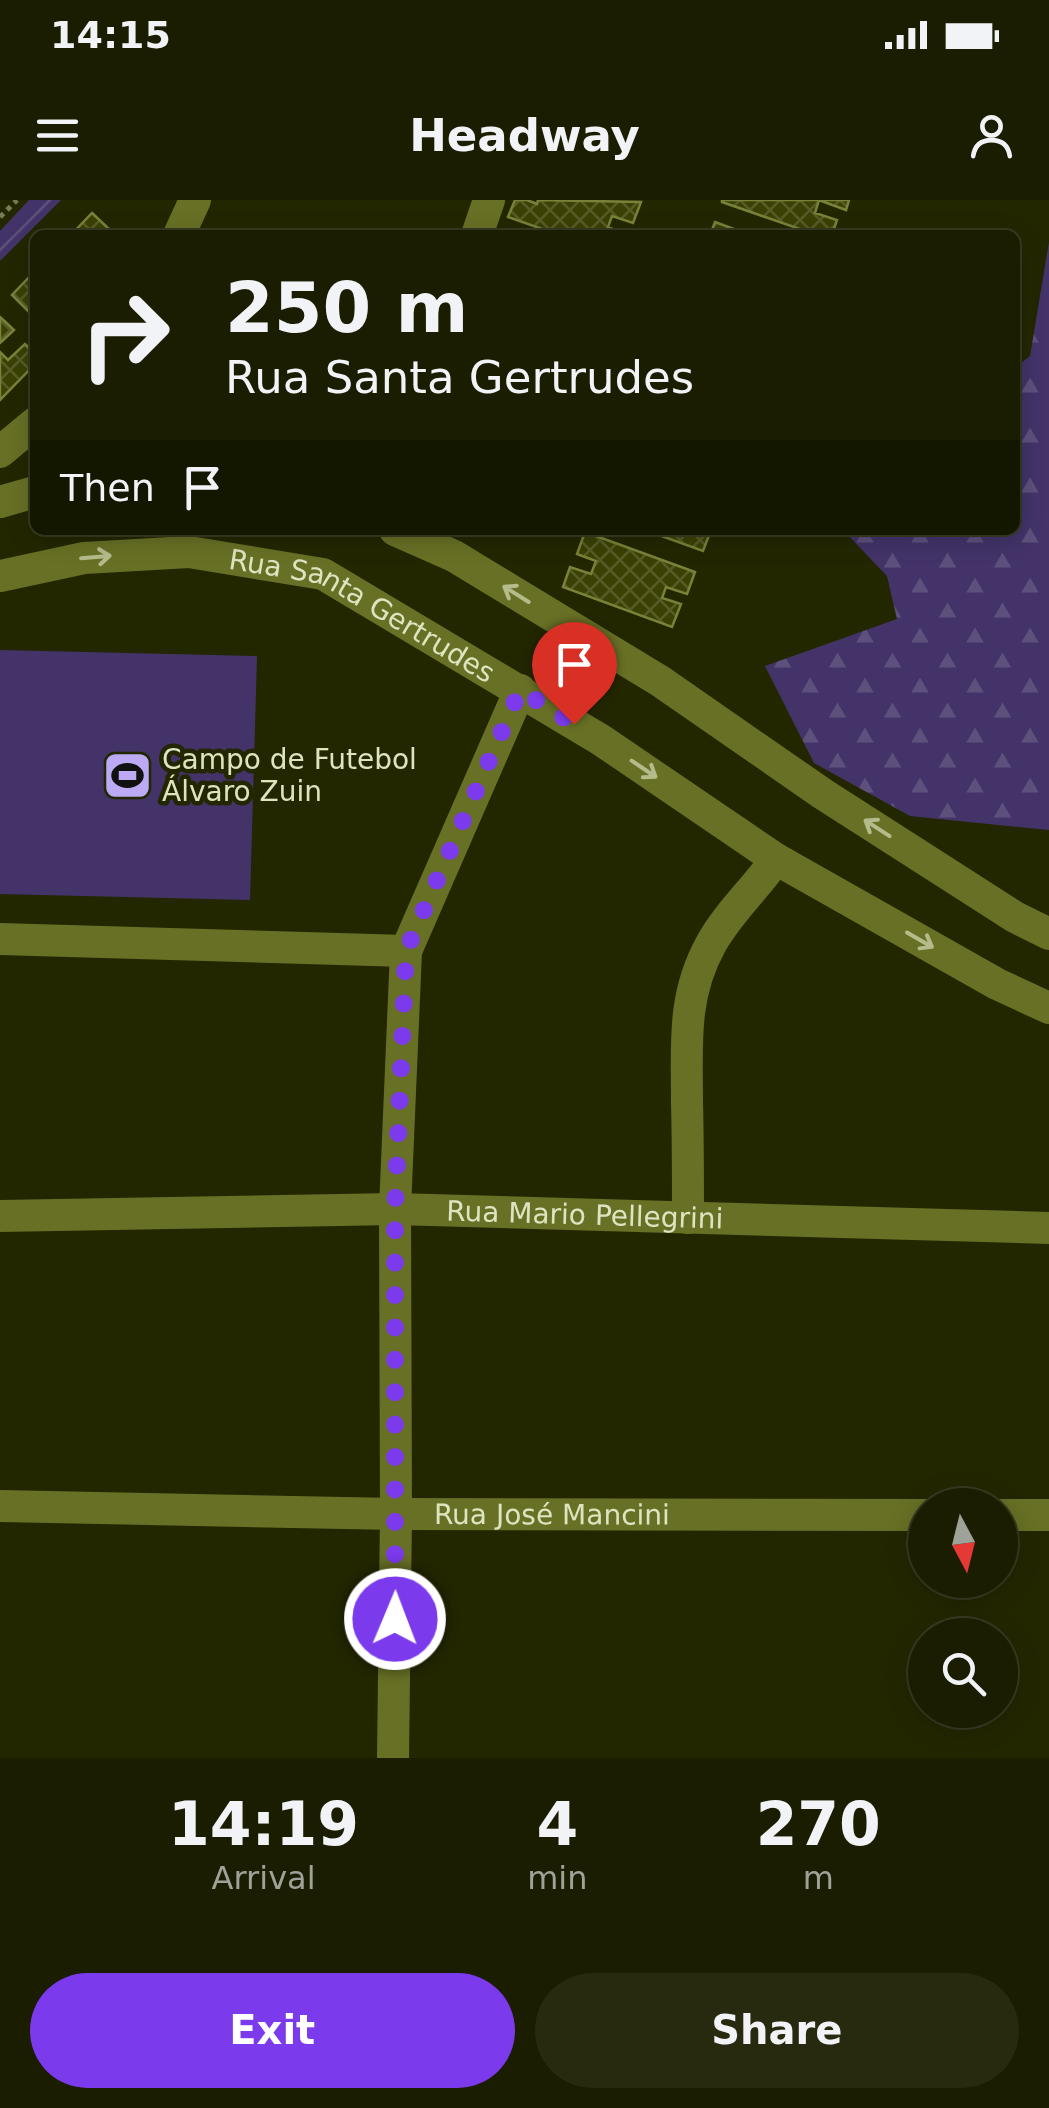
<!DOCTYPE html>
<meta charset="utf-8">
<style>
body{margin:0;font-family:"DejaVu Sans",sans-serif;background:#272a0f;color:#f1f3f6;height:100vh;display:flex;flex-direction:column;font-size:38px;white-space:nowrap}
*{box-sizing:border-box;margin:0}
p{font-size:32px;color:#9fa299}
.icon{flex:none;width:55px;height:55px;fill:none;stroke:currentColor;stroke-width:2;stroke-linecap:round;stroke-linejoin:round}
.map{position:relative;height:1558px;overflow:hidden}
.sheet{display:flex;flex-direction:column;background:#1a1d00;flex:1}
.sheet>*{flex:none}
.hud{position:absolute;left:30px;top:30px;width:990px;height:305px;border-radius:15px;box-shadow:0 5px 25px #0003,0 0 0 2px #383b22;background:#1a1d00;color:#f1f3f6;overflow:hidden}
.needle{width:65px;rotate:173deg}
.tools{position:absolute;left:908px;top:1288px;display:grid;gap:20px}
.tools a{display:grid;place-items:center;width:110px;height:110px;border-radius:50%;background:#1a1d00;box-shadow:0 5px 25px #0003,0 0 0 2px #383b22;font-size:50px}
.pin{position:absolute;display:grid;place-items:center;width:85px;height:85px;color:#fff;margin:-102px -42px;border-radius:50% 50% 50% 0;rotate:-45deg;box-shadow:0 0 10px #0007}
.pin .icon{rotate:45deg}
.me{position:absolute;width:110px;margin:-55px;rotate:1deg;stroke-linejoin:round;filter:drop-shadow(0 0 8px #0008)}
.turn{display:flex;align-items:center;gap:35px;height:210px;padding:0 30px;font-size:45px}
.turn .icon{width:130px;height:130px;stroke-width:2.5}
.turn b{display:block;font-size:70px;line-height:85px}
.then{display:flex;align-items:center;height:95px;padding:0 30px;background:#0003;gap:20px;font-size:38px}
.eta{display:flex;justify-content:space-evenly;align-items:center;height:170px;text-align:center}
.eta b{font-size:60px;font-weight:700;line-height:70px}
.primary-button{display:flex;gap:20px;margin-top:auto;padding:20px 30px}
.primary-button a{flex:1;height:115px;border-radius:60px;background:#7c3aed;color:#fff;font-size:40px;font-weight:700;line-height:115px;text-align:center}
.primary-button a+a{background:#272a0f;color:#f1f3f6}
.status{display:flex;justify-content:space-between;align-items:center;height:70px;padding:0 50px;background:#1a1d00;direction:ltr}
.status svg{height:28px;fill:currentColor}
header{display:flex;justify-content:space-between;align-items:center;height:130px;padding:0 30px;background:#1a1d00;font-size:45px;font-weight:700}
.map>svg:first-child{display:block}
</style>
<div class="status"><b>14:15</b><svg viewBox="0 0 49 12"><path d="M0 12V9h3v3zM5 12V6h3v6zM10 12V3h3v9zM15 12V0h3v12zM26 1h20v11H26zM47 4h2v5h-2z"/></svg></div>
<header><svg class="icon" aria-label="menu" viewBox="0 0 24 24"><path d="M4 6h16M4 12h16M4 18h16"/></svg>Headway<svg class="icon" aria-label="person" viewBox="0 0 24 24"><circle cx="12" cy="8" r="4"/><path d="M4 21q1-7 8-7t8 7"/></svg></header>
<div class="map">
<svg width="1049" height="1558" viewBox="0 0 1049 1558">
<defs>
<pattern id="forest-firs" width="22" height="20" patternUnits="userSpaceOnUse" patternTransform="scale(2.5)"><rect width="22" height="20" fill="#433369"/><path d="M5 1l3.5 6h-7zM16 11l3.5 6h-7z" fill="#5e507d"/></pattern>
<pattern id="garden-furrows" width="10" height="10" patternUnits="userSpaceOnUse" patternTransform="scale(2.5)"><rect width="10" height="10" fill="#433369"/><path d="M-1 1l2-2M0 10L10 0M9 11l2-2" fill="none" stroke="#5e507d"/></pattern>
<pattern id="building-cross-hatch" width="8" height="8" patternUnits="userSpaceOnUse" patternTransform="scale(2.5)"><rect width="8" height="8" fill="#3b4104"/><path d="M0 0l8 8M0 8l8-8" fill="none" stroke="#575c27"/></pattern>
</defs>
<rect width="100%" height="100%" fill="#232700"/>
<path fill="url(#forest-firs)" d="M1049,42v588l-139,-14 -96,-53 -49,-97 132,-47 -10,-43 -44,-46h172v-162l15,-12z"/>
<path fill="url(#garden-furrows)" d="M29,0h32l-61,61v-30z"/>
<path fill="#433369" d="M0,450l257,6 -7,244 -250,-6z"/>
<path fill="url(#building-cross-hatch)" stroke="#7a8239" stroke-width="2.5" d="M515,0h12l10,4 1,-4 103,2 -8,21 -21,-7 -4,11 18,8h-67l-51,-18z
M722,0h127l-3,10 -27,-10 -4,13 22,7 -5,15h-15l-95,-33z
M92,13l18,17 -6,5h-33z
M715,22l35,13h-40z
M35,71v33l-7,7 -16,-16z
M0,117l14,13 -14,13z
M25,144l10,10v10l-35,36v-48l8,8z
M645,330h66l-8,21z
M585,332l110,40 -8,22 -21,-7 -4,11 19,6 -9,23 -109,-40 7,-20 21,7 5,-13 -19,-7z"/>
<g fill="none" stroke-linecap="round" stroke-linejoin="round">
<path stroke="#767b55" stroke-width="5" stroke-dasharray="5 5" stroke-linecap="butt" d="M0,17l17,-17"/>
<g stroke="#687025" stroke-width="32">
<path d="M179,35l16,-35"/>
<path d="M477,35l12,-35"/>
<path d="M0,252l35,-29"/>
<path d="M0,302l35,-10"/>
<path d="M395,330l59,26 206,125 163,113 192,123 34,17"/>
<path id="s1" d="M0,376l84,-18 105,-6 134,22 278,166 175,119 221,125 52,24"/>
<path d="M0,739l406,12"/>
<path id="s2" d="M0,1016l395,-7 654,19"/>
<path d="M688,1018c0,-39 0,-78 -1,-116 0,-57 -5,-106 24,-158 17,-31 45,-56 65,-85"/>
<path id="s3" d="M0,1306l396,8 529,1"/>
<path d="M1000,1315h49"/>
<path d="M393,1558l3,-244 -1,-305 11,-258 114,-261"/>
</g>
</g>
<defs><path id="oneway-shaft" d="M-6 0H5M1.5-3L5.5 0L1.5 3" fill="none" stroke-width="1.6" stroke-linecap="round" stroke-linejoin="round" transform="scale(2.5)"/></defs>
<g stroke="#b5bb8a">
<use href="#oneway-shaft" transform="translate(96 357) rotate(-5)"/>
<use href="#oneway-shaft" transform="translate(516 394) rotate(-148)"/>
<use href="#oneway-shaft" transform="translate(644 569) rotate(34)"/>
<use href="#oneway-shaft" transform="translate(877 628) rotate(-147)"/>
<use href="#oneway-shaft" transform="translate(920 740) rotate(30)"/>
</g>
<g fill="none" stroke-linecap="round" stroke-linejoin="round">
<path stroke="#7c3aed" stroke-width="18" stroke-dasharray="0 32.4" d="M395,1419v-410l11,-258 114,-261 54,34"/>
</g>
<defs>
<symbol id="stadium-square" viewBox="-11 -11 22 22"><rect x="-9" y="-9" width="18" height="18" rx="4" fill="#bcaaf5" stroke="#232700"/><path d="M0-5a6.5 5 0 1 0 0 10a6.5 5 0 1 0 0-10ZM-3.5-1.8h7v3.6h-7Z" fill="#111"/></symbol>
</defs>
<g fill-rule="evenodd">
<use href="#stadium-square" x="100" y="548" width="55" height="55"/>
</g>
<g text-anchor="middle" stroke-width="9" stroke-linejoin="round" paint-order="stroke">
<g font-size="28" fill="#dee4c0" stroke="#232700">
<text dy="10" stroke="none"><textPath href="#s1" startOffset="378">Rua Santa Gertrudes</textPath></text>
<text dy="10" stroke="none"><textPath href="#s2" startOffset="585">Rua Mario Pellegrini</textPath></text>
<text dy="10" stroke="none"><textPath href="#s3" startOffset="552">Rua José Mancini</textPath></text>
</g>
<g font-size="28" fill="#dee4c0" stroke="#232700" text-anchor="start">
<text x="162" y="569">Campo de Futebol<tspan x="162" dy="32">Álvaro Zuin</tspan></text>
</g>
</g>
</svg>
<div class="tools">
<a><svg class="needle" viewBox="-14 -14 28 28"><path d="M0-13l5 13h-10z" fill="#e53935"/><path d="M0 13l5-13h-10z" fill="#9fa299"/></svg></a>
<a><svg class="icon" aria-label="search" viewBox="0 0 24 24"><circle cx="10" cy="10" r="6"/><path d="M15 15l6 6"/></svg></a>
</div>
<div class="pin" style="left:574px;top:524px;background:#d93025"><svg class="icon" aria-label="arrive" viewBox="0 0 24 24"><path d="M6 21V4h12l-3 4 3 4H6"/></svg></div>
<svg class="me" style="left:395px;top:1419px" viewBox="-20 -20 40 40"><circle r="17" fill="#7c3aed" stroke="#fff" stroke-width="3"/><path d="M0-11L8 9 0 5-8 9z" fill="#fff"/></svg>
<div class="hud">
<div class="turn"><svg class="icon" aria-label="right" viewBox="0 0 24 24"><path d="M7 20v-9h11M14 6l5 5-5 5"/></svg><div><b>250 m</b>Rua Santa Gertrudes</div></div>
<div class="then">Then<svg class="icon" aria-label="arrive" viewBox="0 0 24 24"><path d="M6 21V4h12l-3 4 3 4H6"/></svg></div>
</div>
</div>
<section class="sheet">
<div class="eta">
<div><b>14:19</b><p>Arrival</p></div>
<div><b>4</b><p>min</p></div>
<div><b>270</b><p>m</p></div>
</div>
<div class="primary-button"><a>Exit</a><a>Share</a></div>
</section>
